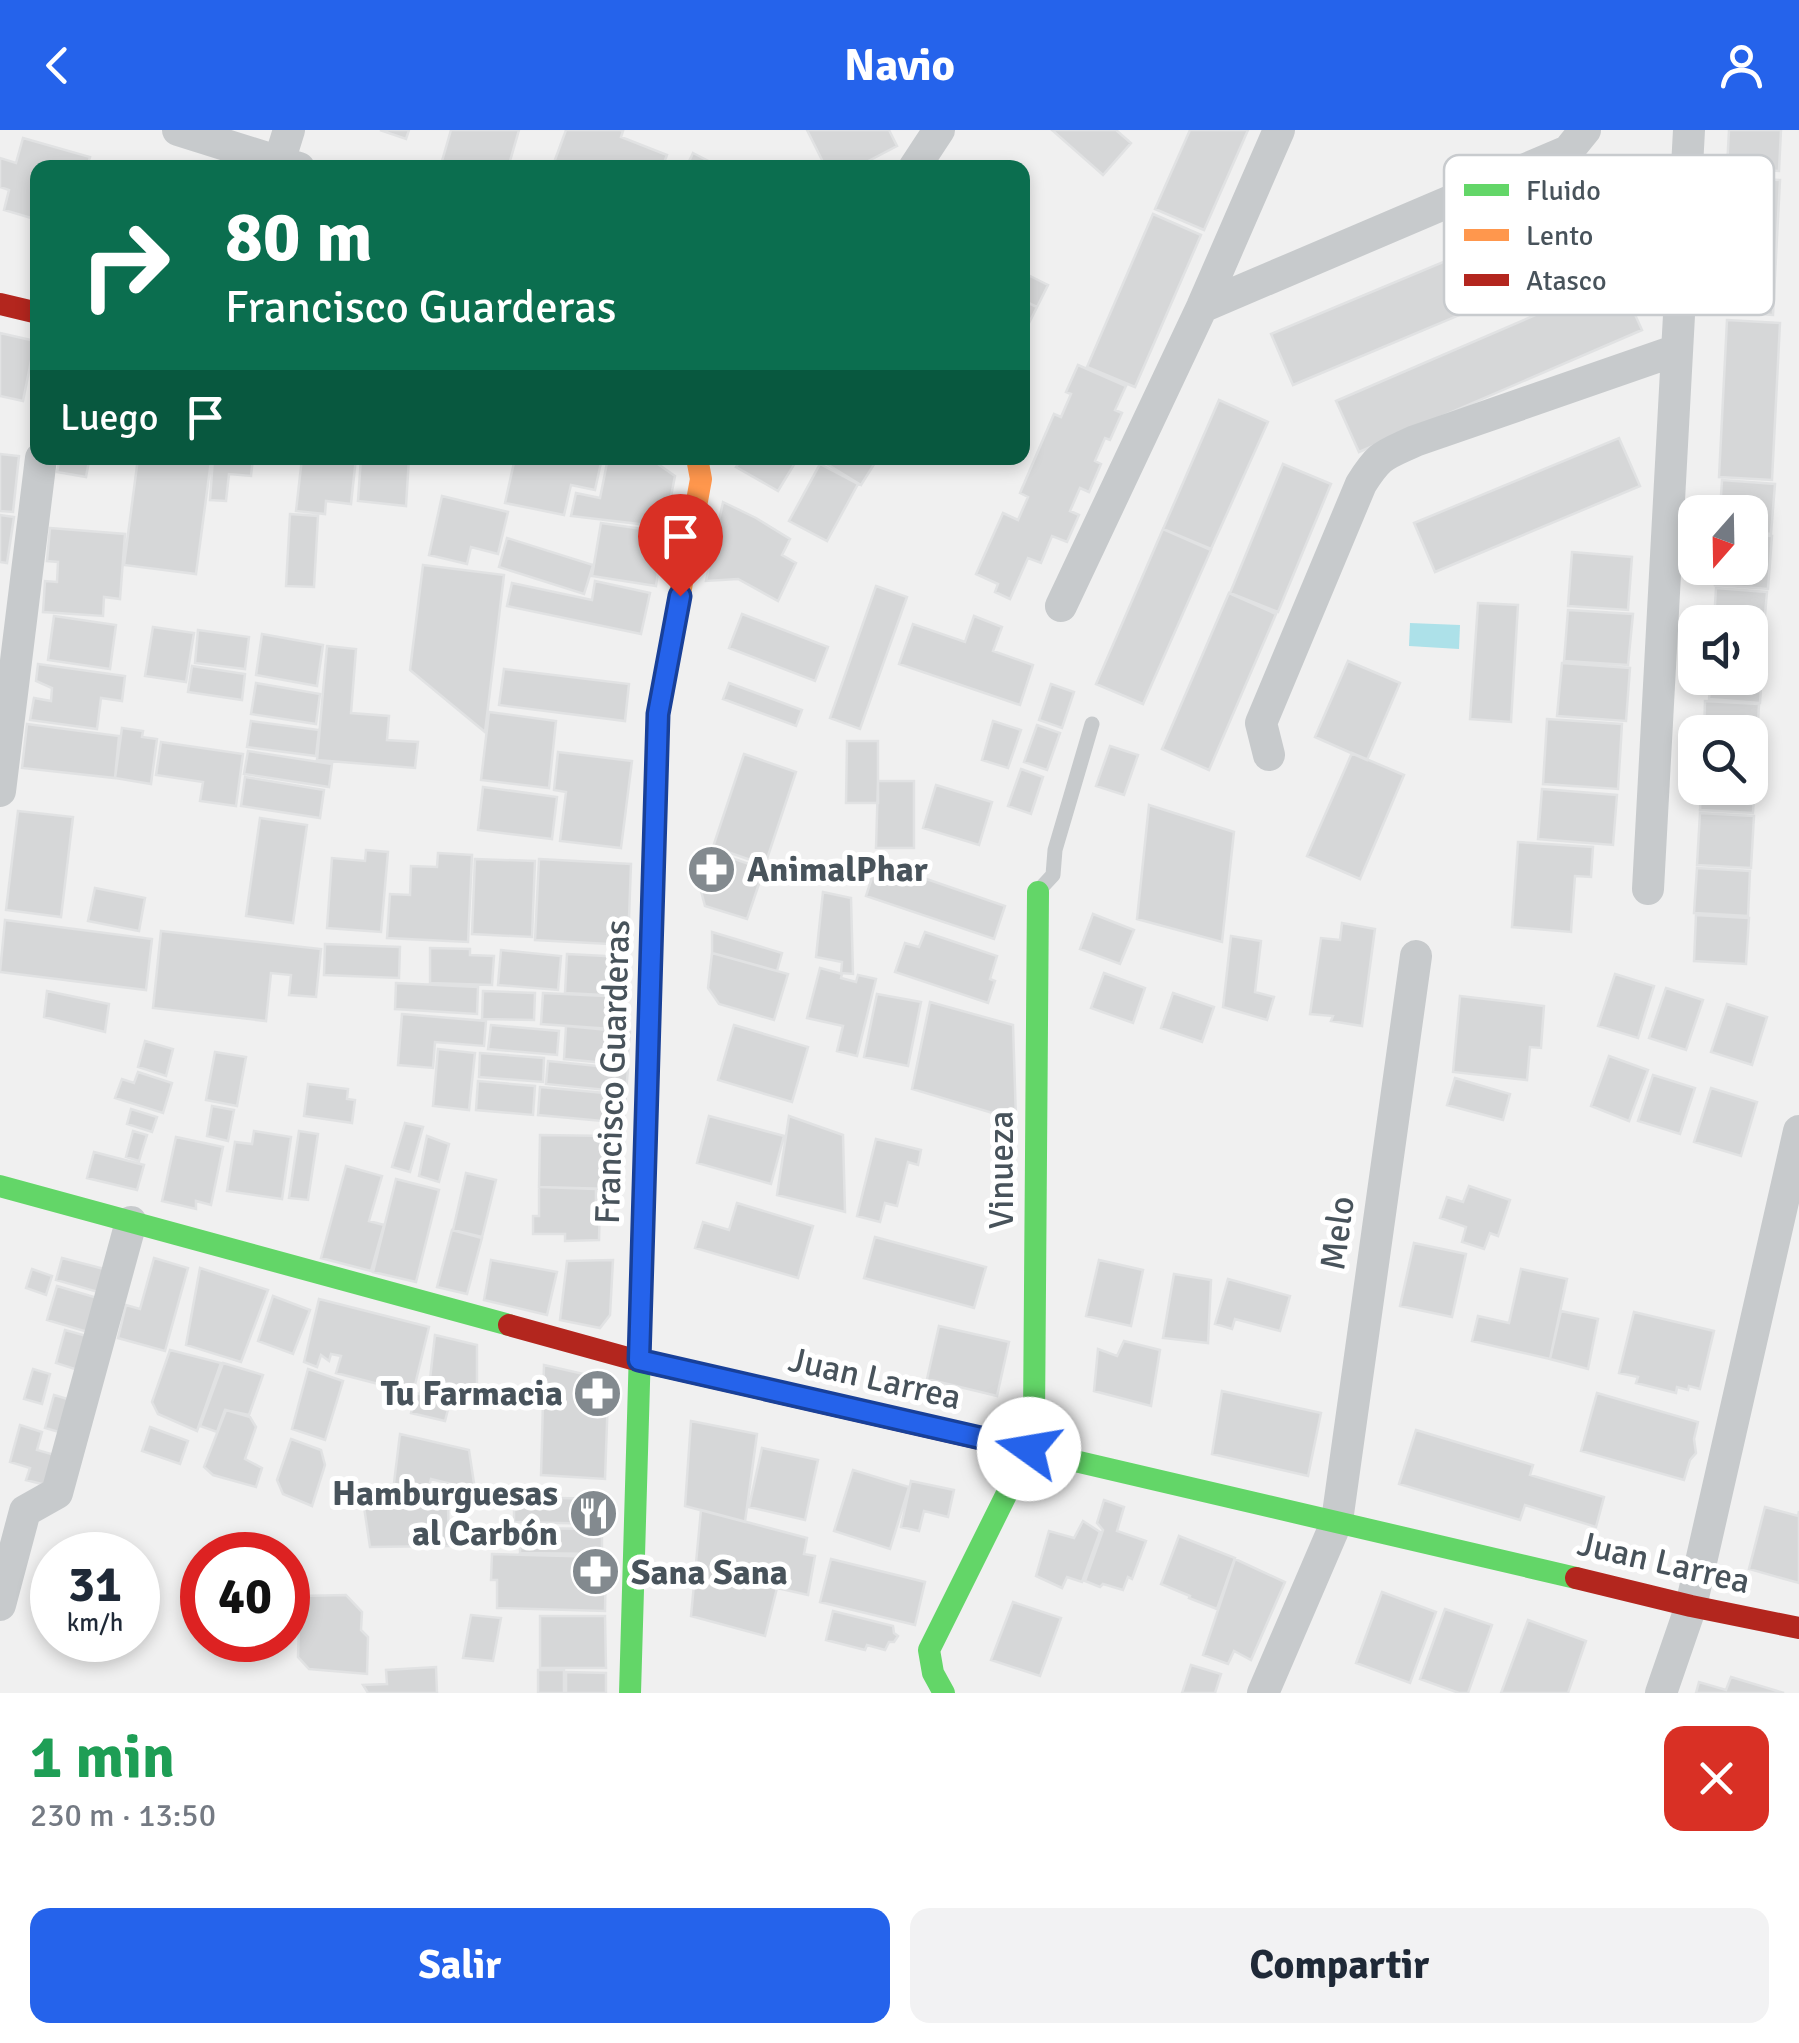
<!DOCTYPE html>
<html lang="es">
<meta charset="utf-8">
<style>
body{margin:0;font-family:Signika,sans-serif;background:#f2f2f3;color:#1f2937;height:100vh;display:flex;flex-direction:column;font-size:38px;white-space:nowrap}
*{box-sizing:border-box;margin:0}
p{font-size:32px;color:#747a83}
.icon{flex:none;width:55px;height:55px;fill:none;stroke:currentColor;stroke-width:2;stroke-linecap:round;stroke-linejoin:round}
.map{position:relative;height:1563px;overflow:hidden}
.sheet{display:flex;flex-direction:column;background:#fff;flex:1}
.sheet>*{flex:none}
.guide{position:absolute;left:30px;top:30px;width:1000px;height:305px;border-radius:20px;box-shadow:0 5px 15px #0003;background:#0b6e4f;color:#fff;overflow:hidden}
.needle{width:65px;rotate:200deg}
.fabs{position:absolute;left:1678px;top:365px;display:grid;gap:20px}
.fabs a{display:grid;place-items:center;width:90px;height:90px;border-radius:20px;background:#fff;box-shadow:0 5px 15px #0003;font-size:50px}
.speed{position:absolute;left:30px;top:1402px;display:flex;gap:20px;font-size:50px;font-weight:700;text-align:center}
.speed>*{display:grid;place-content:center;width:130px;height:130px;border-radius:50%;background:#fff;box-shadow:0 5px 15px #0003;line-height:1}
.speed small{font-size:25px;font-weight:400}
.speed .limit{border:15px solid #d22;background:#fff;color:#111}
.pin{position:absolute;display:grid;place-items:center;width:85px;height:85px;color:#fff;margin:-102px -42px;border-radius:50% 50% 50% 0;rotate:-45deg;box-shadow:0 0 10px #0007}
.pin .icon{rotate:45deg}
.me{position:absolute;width:110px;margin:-55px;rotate:283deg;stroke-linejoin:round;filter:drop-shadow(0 0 8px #0008)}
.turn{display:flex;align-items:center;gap:35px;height:210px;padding:0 30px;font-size:45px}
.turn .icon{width:130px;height:130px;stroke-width:2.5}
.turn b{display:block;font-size:70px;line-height:85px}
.then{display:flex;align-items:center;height:95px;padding:0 30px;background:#0003;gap:20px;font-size:38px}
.round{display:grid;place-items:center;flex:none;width:105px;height:105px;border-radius:20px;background:#f2f2f3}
.head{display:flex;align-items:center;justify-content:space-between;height:170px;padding:0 30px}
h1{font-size:60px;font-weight:800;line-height:75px;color:#1e9e55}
.action{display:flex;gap:20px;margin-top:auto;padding:20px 30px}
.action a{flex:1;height:115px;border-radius:20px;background:#2563eb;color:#fff;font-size:40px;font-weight:800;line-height:115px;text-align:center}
.action a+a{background:#f2f2f3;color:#1f2937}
header{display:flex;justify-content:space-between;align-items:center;height:130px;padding:0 30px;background:#2563eb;color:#fff;font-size:45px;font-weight:800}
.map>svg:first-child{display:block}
</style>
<header><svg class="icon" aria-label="back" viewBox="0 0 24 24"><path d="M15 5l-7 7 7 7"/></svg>Navio<svg class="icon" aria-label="person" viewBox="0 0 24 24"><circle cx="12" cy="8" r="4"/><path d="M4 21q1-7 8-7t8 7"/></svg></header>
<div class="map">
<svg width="1799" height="1563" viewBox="0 0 1799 1563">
<rect width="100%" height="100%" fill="#f0f0f0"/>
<path fill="#ade1e9" d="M1410,493l50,2 -1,24 -50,-3z"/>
<path fill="#d6d7d8" stroke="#e1e2e3" stroke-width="2.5" d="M380,0h29l-3,9z
M451,0h68l-11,38h-68z
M566,0h54l3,1 -2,6 46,18 -5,13h-110z
M807,0h82l8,16 -42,22h-29z
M1052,0h64l15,13 -28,32z
M1190,0h58l-44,100 -49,-21z
M1729,0h52l-2,41 -52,-3z
M23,8l67,19 -3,11h-49v52l-34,-10 5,-20 -9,-3v-29l16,5z
M693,23l29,15h-36z
M1728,47l52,3 -7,135 -52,-3z
M1630,54l22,50 -359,151 -22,-51z
M1153,84l48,21 -66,152 -48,-20z
M1022,142l26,13 -11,22 -15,-7z
M1619,149l23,51 -283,122 -23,-51z
M1022,170l15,7 -15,30z
M1727,190l53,3 -8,157 -53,-3z
M0,203l35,8 -12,60 -23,-5z
M1078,235l48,21 -11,24 7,3 -12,27 -5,-2 -10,23 6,3 -12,28 -9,-4 -10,23 9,4 -12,27 -15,-6 -11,27 -13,-5 -18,41 -15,-7 3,-8 -22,-10 27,-61 15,7 10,-23 -8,-4 34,-79 7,3 10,-23 -5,-2z
M1219,270l49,22 -57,127 -48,-20z
M1619,308l21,48 -205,86 -21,-49z
M0,324l19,2 -6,56 -13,-1z
M60,328h45l-1,5 -15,-2 -3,16 -29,-5z
M138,328h44l29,3 -15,113 -72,-9z
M213,328h40l-2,18 -22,-2 -3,27 -16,-1z
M302,328h54l-5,46 -25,-3 -1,13 -29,-3z
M361,328h48l-3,48 -48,-5z
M515,328h87l-7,32 -24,-5 -7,30 -59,-12z
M608,328h25l22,4 20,14 -10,51 -94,-11 5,-23 24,5z
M742,328h56l-20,33 -42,-24z
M817,328h61l-17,27z
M820,334l38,20 -31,57 -38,-20z
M1283,334l48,20 -53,128 -48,-19z
M1722,350l53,4 -4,50 -21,-2v-20h-30z
M442,366l66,16 -10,42 -27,-7 -4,17 -38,-9z
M723,372l33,16 34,21 -8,16 14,8 -18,38 -40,-22 -32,2z
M290,384l28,2 -4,71 -28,-1z
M0,385l14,2 -7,46 -7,-1z
M601,393l63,9 -8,54 -64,-10z
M50,398l75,6 -5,65 -16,-2 -1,19 -60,-4 2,-31 12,1 1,-20 -11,-1z
M1163,399l48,21 -68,154 -47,-20z
M1750,405l22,1 -4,53 -53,-4 1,-17h34z
M507,408l86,27 -9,29 -85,-27z
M1572,422l60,5 -4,53 -60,-4z
M423,435l81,10 -19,157 -75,-62z
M595,451l55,12 -9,41 -134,-28 5,-23 80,17z
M876,456l31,11 -47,132 -30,-11z
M1716,458l51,4 -4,46 -13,-1v-15h-36z
M1229,463l47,21 -67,156 -47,-21z
M1478,473l40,2 -7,117 -41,-3z
M1568,480l65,4 -5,51 -64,-4z
M742,484l86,33 -13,34 -86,-33z
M54,486l62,9 -6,44 -62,-9z
M974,486l28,11 -9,24 40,14 -13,40 -121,-41 14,-40 52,18z
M153,497l41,6 -8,49 -41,-6z
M198,500l51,7 -4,32 -50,-6z
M262,504l61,11 -6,41 -61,-11z
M1750,511l14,1 -4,61 -51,-4 2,-21h39z
M327,516l29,3 -5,64 38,3 -2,24 31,2 -3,26 -98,-8z
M1348,531l52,22 -33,77 -52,-23z
M1562,533l68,5 -4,53 -69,-5z
M38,534l87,12 -3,25 -21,-3 -4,31 -67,-9 4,-22 17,3 1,-13 -16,-7z
M192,536l53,8 -3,26 -54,-8z
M504,539l125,15 -4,37 -126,-16z
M256,553l64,11 -4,30 -65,-10z
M729,553l73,27 -6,16 -73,-27z
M1051,554l23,8 -12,36 -23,-8z
M1705,571l54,3 -3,56 -6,-1v-27h-46z
M489,582l67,9 -7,67 -68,-8z
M1547,589l75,5 -4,65 -75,-5z
M251,591l68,9 -3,26 -69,-9z
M993,591l28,9 -13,38 -26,-8z
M27,594l92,12 -4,42 -93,-10z
M1037,595l23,8 -13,37 -23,-8z
M122,598l21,3 -1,6 15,2 -6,45 -36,-6z
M847,611h31v62h-32z
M161,612l82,12 -7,52 -36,-5 3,-19 -47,-7z
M1110,616l28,9 -14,40 -28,-9z
M248,621l84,13 -3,23 -85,-13z
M558,622l74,9 -11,87 -61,-7 6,-49 -12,-2z
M1352,623l52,22 -44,104 -53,-23z
M744,624l52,18 -31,93 -52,-18z
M1750,631h6l-3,52 -53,-3 1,-22h49z
M1021,639l22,8 -12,37 -23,-8z
M245,647l79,13 -4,28 -79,-12z
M878,651h36v67h-38z
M936,655l56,17 -13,43 -56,-17z
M483,657l74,10 -5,42 -74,-9z
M1542,659l75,6 -4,50 -75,-6z
M1149,675l85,27 -12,110 -85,-23z
M18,681l55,6 -12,100 -55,-7z
M1700,683l54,3 -3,52 -54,-3z
M260,688l47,7 -14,98 -47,-7z
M1518,712l75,5 -2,30 -16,-1 -4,56 -59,-5z
M702,718l62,21 -17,50 -42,-13 -4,-15z
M366,720l22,2 -7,80 -54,-4 5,-70 33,3z
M438,723l34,2 -4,87 -81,-4 3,-44 20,1 1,-29 26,1z
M475,729l60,2 -3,76 -60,-3z
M539,729l92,5 -3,81 -93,-5z
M877,732l128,44 -11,33 -128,-43z
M1697,738l53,3 -2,45 -54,-3z
M95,758l50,10 -6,33 -51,-10z
M823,762l28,6 2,76 -12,-1 1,-11 -26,-5z
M1093,784l41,16 -14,34 -40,-15z
M1696,785l53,3 -3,46 -52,-3z
M5,790l147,19 -6,51 -146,-18z
M1342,793l33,6 -13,97 -31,-5 2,-5 -23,-2 11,-76 19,2z
M161,801l160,18 -5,48 -27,-2 2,-20 -20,-2 -5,48 -113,-13z
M712,802l70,21 -5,18 -65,-18z
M925,802l72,24 -7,23 5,2 -7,22 -93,-31 10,-29 14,4z
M1231,806l30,5 -6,51 19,5 -7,23 -44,-13z
M325,814l75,3 -1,31 -75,-3z
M430,818l40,1v6l24,1 -2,29 -62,-2z
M501,820l60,6 -3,34 -60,-5z
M712,823l76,21 -14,46 -55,-16 -11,-16z
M567,824l57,3 -2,39 -57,-3z
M820,838l22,6 -1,4 15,4 2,-7 18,4 -19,77 -20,-5 6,-25 -36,-8z
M1104,843l41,15 -12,35 -42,-15z
M1615,844l39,12 -16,52 -40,-12z
M396,853l82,4 -1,27 -82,-5z
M1666,858l37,12 -17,50 -37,-12z
M47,861l62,13 -4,28 -61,-15z
M483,861l52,2 -1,27 -52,-1z
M543,863l84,4 -2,33 -84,-6z
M1173,863l41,14 -12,35 -41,-14z
M877,864l44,8 -13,64 -44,-9z
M1460,866l84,10 -3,42 -11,-1 -3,33 -74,-8z
M930,872l83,23 3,95 -104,-31z
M1727,874l40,13 -15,48 -41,-13z
M402,884l84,7 -2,25 -49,-4 -2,26 -35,-3z
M491,895l68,6 -2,24 -69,-6z
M734,895l74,22 -16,55 -74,-22z
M566,896l64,6 -3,33 -63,-6z
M145,911l28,8 -7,27 -28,-9z
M438,919l37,4 -6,57 -36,-4z
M215,922l31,5 -9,49 -31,-6z
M480,923l64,5 -1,24 -64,-5z
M1609,926l39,14 -19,51 -38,-15z
M548,931l80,8 -2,23 -80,-8z
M138,942l34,11 -9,30 -48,-15 7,-19 12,4z
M1653,945l42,13 -15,46 -42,-13z
M1455,948l55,16 -7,26 -56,-15z
M478,951l57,5 -2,29 -57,-5z
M308,954l40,5 -1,10 8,1 -3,23 -48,-7z
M540,957l86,8 -2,28 -86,-8z
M1711,958l46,14 -16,54 -47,-14z
M212,976l22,4 -6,31 -21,-5z
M131,979l26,8 -5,15 -25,-8z
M709,986l75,20 -13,48 -74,-21z
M789,986l54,19 2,77 -68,-17z
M405,993l18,4 -13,45 -18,-5z
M133,1001l14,4 -8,26 -13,-4z
M254,1001l37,6 -9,62 -55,-8 8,-49 17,2z
M299,1001l19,3 -10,66 -19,-2z
M540,1005l72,1 -1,53 -72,-2z
M427,1006l22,8 -10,38 -20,-6z
M176,1007l47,10 -12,58 -15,-4v8l-34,-8z
M876,1009l45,11 -3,15 -10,-3 -11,44 -12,-3 -5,19 -23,-6z
M94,1022l50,13 -7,25 -50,-12z
M346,1036l36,10 -13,45 15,4 -13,46 -50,-13z
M466,1043l30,7 -14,57 -29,-7z
M396,1049l43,11 -23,92 -43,-10z
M1469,1056l41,14 -12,36 -8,-3 -6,16 -22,-7 4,-15 -26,-9 7,-21 16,5z
M539,1057l57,2v14h4l-1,37 -34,1v-7h-32v-18h6z
M737,1073l76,23 -15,52 -103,-30 8,-26 26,8z
M452,1100l30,8 -15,56 -30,-7z
M875,1107l111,30 -12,41 -110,-30z
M1414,1113l52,11 -14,63 -52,-11z
M62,1128l42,11 -6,23 -42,-12z
M154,1128l34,10 -23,83 -47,-13 8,-33 14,4z
M491,1130l66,12 -10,43 -63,-15z
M613,1130l-3,55 -10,13 -40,-8 7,-59z
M1099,1130l44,10 -12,56 -45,-10z
M200,1138l68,22 -27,72 -55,-17z
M32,1139l20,7 -6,19 -20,-7z
M1521,1139l46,10 -17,80 -78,-18 6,-25 31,7z
M1174,1144l37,6 -3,63 -45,-5z
M1228,1149l62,17 -10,35 -45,-12 -3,10 -17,-5z
M57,1156l44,13 -10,34 -44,-13z
M273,1166l37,14 -17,44 -35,-13z
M319,1169l110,28 -16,66 -77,-20 5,-17 -10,-2 -2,7 -8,-6 -4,12 -13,-5z
M1561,1181l37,8 -10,50 -38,-10z
M1634,1182l80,19 -14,58 -11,-3 -1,4 -11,-3 -1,6 -40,-10 2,-6 -19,-4z
M939,1196l70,16 -12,54 -70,-17z
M65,1200l29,8 -10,34 -28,-9z
M435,1205l42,10v50l-47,-16z
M1124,1211l36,9 -9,56 -57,-15 4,-42 19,7z
M170,1220l51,13 -24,68 -39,-17 -6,-12z
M223,1233l40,12 -14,40 -24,-5 -8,22 -17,-6z
M544,1235l53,12 11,18 -3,84 -64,-4z
M33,1239l17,5 -8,30 -18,-5z
M308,1239l35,12 -18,59 -33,-11z
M424,1250l18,6 -5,13 -17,-6z
M1222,1261l99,22 -13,63 -96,-22z
M416,1263l34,9 -5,19 -34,-8z
M1597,1263l101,29 -4,17 2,14 -6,7 -6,20 -103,-29z
M54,1265l24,7 -9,33 -24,-7z
M226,1280l24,7 6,10 -11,32 17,9 -6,19 -43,-12 -9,-8z
M691,1291l66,13 -12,88 -60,-16z
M20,1295l22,7 -5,18 25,7 -8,30 -28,-7 4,-12 -20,-6z
M150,1297l38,14 -8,23 -38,-13z
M1416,1300l117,35 -3,10 74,22 -8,30 -71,-22 -5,15 -121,-36z
M400,1304l69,16 6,40 -44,-11 -3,12 -34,-8z
M291,1309l30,11 4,15 -13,41 -29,-12 -6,-14z
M762,1318l56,12 -13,60 -56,-13z
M853,1340l56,17 -19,62 -56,-18z
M911,1351l43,9 -6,27 -24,-6 -5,20 -18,-4z
M514,1367l89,2 -1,25 -88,-2z
M363,1370l85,3 1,43 -79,1z
M1104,1370l20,7 -7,24 29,10 -14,38 -4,-2 -5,13 -20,-6 -3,3 -15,-6 18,-51 -6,-7z
M1765,1377l33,9 1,-5v72l-50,-14z
M701,1380l106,28 -3,16 11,2 -7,39 -31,-7 -12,48 -74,-20z
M1083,1391l17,11 -18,50 -15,-5 -5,11 -26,-12 13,-45 25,7z
M520,1398l82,1v25l-82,-1z
M1179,1406l56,22 -18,51 -28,-11 1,-2 -29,-12z
M492,1424l114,3 -1,54 -108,-3v-28h-6z
M831,1429l94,23 -10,43 -95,-23z
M1235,1429l50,23 -34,78 -17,-9 -6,13 -25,-9z
M1382,1462l54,20 -26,71 -54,-20z
M346,1465l16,17 -1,18 7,7 -1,37 -58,-5 -11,-12 2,-61z
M1013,1472l48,16 -21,58 -49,-16z
M1445,1479l47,16 -24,68h-9l-39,-14z
M833,1481l60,15 1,7 4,3 -4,6h-5l-4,8 -18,-5 -2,5 -39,-10z
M471,1485l30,3 -8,43 -30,-3z
M540,1486h65l1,52h-66z
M1528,1490l58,21 -18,52h-67z
M1191,1535l30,9 -6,19h-33z
M436,1537l1,26h-69l-5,-8 24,-1 -1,-14z
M538,1540h26v23h-26z
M566,1542l40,1v20h-40z
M1731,1547l53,16h-88l3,-11 27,8z"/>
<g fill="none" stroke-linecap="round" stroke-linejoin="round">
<path stroke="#c7cacc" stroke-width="15" d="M1040,759l13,-14 2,-25 37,-126"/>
<path stroke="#c7cacc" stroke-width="32" d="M178,0l121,38
M279,32l10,-32
M914,38l25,-38
M1202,177l366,-156 17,-21
M1061,476l141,-299 77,-177
M1269,625l-8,-32 100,-239c19,-30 22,-28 54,-43l262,-91
M0,661l41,-333
M1648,759l41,-759
M0,1475l25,-94 32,-18 74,-271
M1263,1563l74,-172 79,-565
M1661,1563l30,-87 108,-475"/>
<path stroke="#63d668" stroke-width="22" d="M0,1056l509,139
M1002,1314l574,134
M630,1563l16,-550
M944,1563l-11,-20 -4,-23 100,-201 5,-29 4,-528"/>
<path stroke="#ff974d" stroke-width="22" d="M646,1013l12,-429 43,-235 -4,-21"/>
<path stroke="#b3261e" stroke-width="22" d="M0,174l38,9
M509,1195l130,36 363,83
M1576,1448l115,28 108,22"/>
</g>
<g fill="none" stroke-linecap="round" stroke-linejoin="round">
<defs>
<path id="route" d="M680,466l-22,118 -19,646 390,89"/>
</defs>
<use href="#route" stroke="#184099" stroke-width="25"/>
<use href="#route" stroke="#2563eb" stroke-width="18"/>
</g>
<defs>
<symbol id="pharmacy-disc" viewBox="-11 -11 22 22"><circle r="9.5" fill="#838a8f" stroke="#fff"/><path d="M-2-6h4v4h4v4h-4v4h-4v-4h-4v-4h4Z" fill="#fff"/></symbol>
<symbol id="restaurant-disc" viewBox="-11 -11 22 22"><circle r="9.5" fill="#838a8f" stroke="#fff"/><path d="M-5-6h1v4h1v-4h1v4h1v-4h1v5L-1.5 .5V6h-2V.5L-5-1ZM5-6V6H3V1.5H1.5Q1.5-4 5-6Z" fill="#fff"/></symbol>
</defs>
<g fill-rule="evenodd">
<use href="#pharmacy-disc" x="684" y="712" width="55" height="55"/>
<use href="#pharmacy-disc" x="570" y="1236" width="55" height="55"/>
<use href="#restaurant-disc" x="566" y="1356" width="55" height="55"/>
<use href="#pharmacy-disc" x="568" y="1414" width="55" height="55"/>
</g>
<g text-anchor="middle" stroke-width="10" stroke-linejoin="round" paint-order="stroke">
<g font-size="35" font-weight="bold" fill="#48535b" stroke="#fff" text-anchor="start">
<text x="747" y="751">AnimalPhar</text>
<text x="563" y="1275" text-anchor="end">Tu Farmacia</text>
<text x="558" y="1375" text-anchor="end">Hamburguesas<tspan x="558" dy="40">al Carbón</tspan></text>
<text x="631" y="1454">Sana Sana</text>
</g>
<g font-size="35" fill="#48535b" stroke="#fff">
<text transform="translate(612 942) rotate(-88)" y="12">Francisco Guarderas</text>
<text transform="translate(1001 1040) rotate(-90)" y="12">Vinueza</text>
<text transform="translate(1337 1103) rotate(-82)" y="12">Melo</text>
<text transform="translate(875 1248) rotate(13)" y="12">Juan Larrea</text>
<text transform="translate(1664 1432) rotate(13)" y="12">Juan Larrea</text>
</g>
</g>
<rect x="1444" y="25" width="330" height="160" rx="15" fill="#fff" stroke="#c8cbce" stroke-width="2.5"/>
<rect x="1464" y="54" width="45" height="12" fill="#63d668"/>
<rect x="1464" y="99" width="45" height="12" fill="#ff974d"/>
<rect x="1464" y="144" width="45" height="12" fill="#b3261e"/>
<g font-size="28" fill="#48535b">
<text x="1526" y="70">Fluido</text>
<text x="1526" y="115">Lento</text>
<text x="1526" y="160">Atasco</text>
</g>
</svg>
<div class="fabs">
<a><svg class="needle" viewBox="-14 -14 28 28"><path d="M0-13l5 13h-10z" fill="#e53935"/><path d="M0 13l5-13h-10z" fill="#747a83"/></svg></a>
<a><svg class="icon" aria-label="sound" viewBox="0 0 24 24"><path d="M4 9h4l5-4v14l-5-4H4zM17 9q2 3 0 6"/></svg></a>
<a><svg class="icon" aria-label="search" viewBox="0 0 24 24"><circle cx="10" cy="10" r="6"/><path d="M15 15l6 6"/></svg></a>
</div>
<div class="speed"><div>31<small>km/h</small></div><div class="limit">40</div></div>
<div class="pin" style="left:680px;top:466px;background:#d93025"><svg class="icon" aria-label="arrive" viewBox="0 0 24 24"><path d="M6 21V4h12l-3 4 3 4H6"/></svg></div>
<svg class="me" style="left:1029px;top:1319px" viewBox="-20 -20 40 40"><circle r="19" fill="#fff"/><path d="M0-13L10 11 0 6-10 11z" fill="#2563eb"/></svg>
<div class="guide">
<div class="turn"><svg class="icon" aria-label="right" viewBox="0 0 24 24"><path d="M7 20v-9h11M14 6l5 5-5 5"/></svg><div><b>80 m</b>Francisco Guarderas</div></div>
<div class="then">Luego<svg class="icon" aria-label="arrive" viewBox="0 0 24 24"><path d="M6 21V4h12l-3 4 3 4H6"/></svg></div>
</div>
</div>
<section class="sheet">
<div class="head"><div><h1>1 min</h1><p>230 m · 13:50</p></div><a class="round" style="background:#d93025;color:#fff"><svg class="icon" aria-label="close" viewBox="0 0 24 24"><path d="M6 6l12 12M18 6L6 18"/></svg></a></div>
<div class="action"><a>Salir</a><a>Compartir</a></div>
</section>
